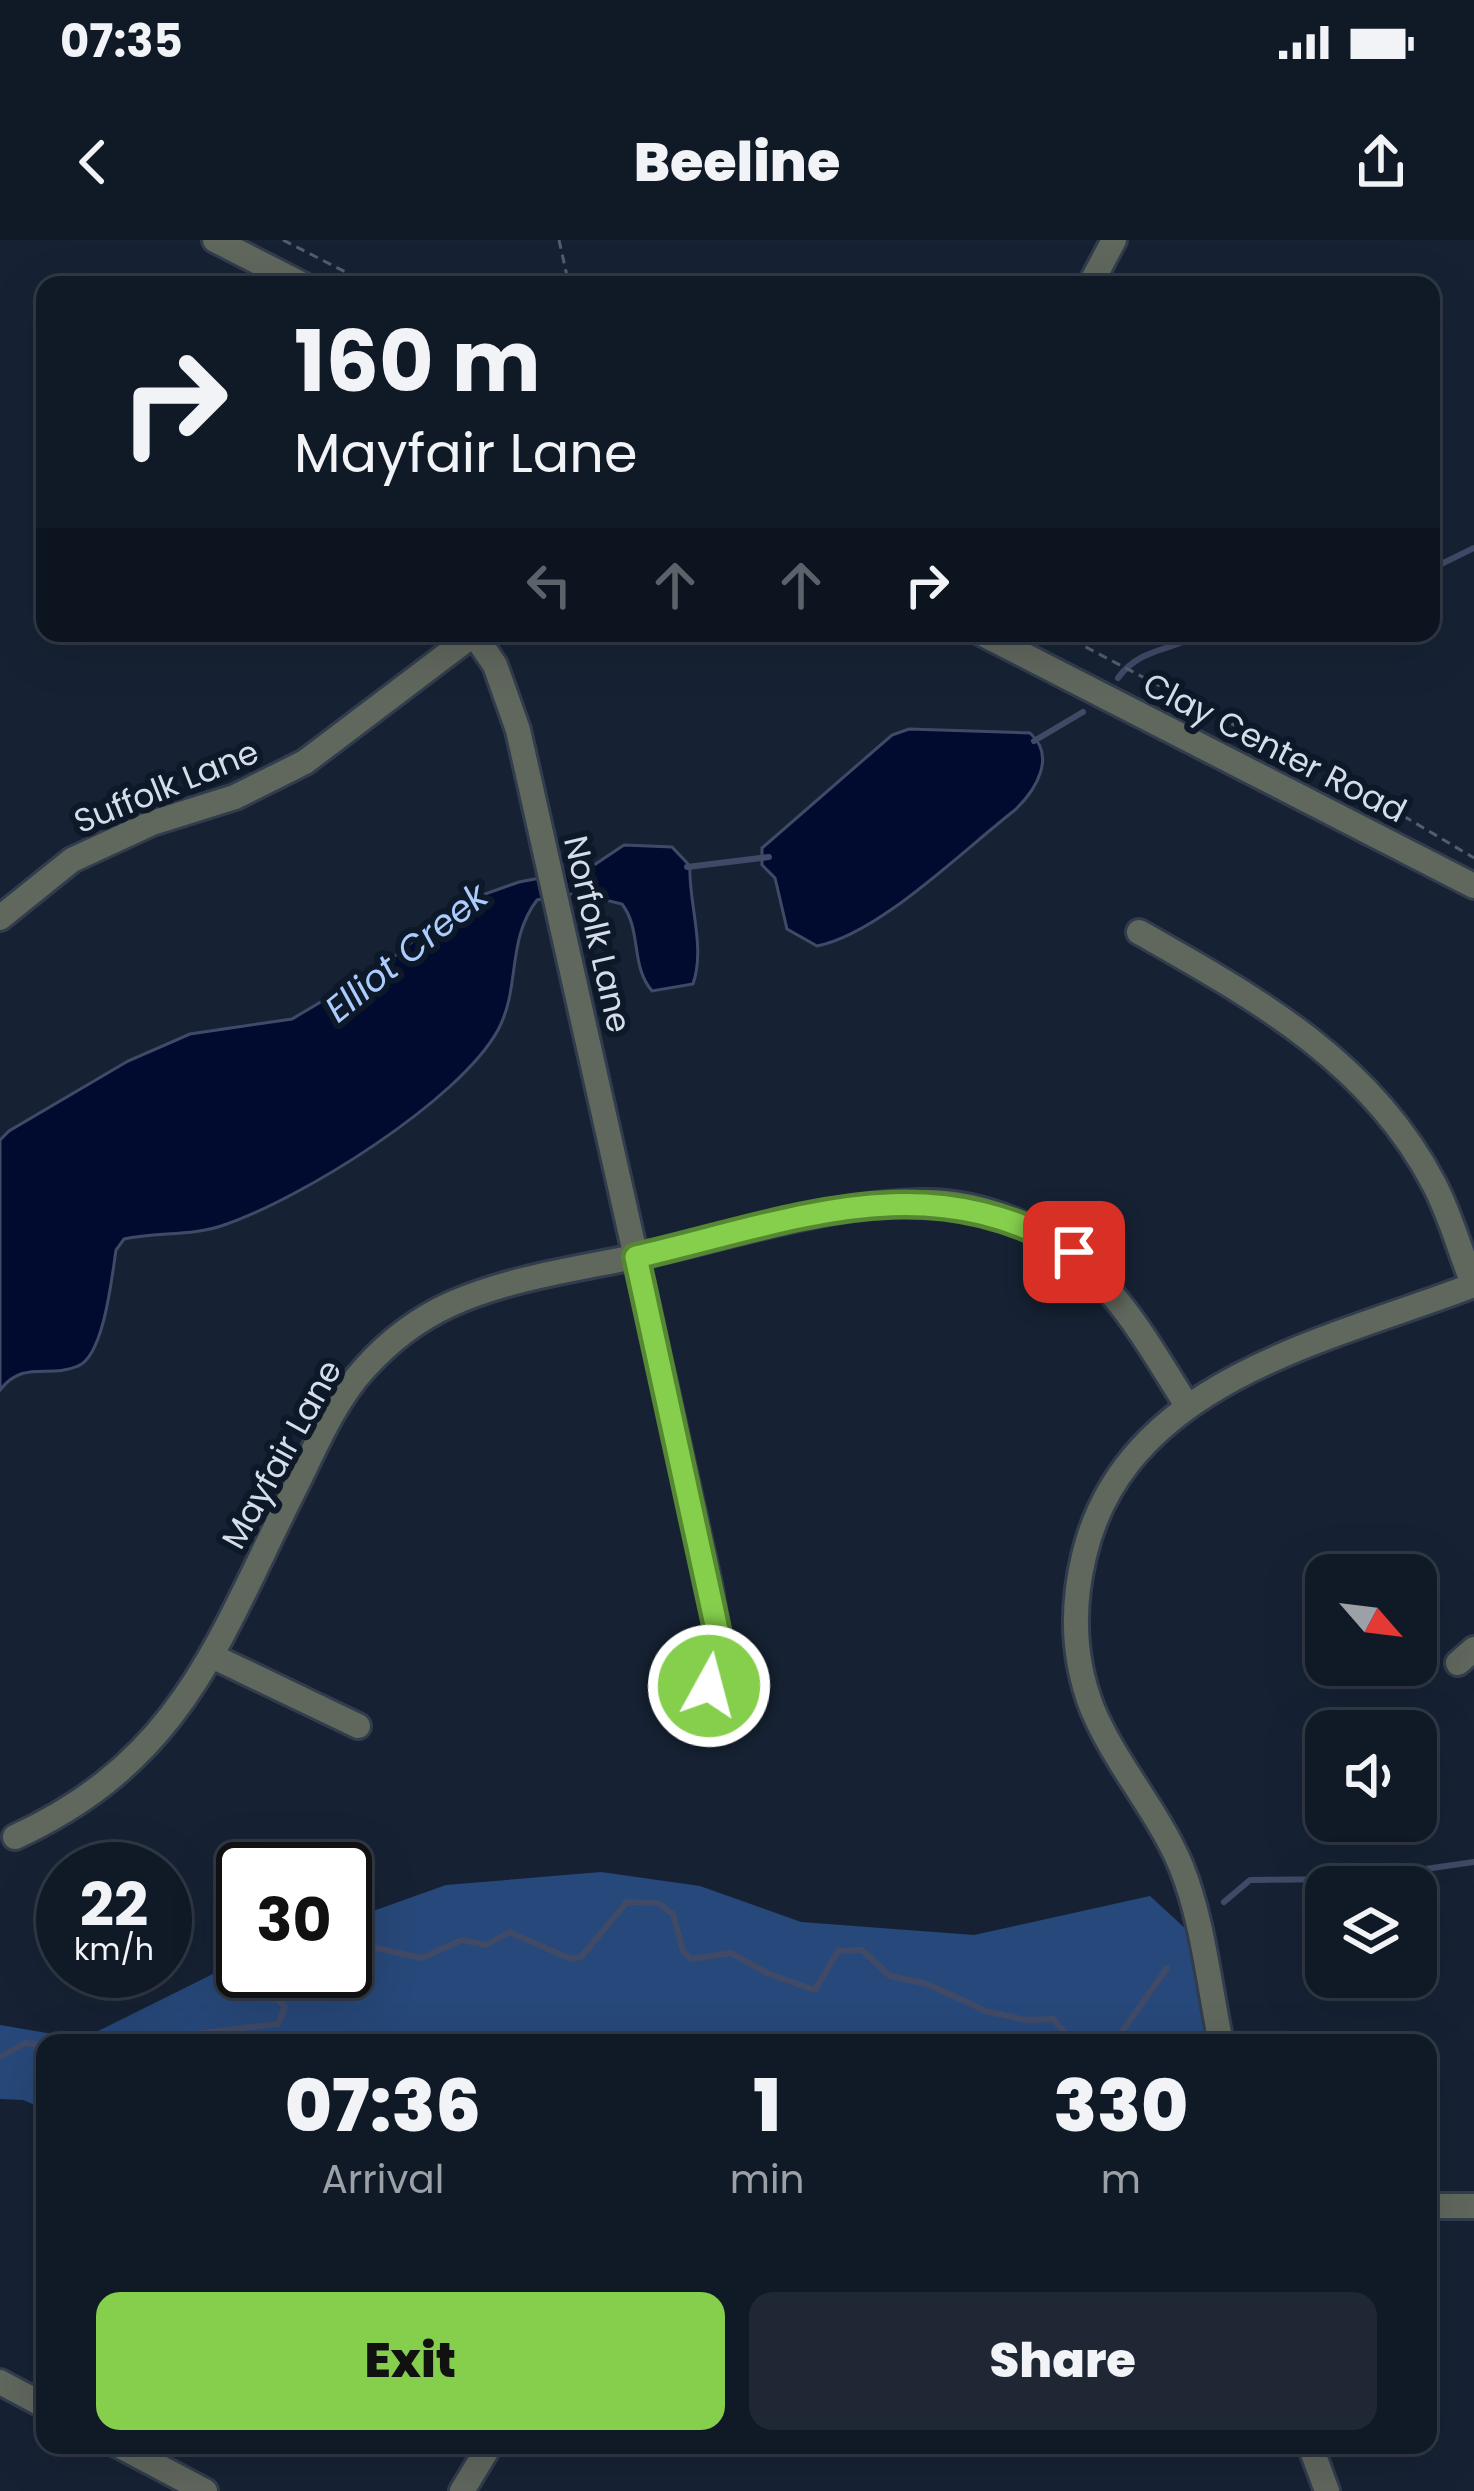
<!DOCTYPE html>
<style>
body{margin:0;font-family:Poppins,sans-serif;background:#1e2733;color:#f1f3f6;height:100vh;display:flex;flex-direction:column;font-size:45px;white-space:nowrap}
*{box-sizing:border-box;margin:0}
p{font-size:39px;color:#9ca1a7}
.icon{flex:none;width:66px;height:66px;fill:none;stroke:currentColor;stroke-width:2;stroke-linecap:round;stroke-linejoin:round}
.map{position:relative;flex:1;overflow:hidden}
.sheet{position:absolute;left:36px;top:1794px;width:1401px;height:420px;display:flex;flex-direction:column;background:#101a27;border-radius:24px;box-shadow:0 12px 48px #0002,0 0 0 3px #303844}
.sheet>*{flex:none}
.hud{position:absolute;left:36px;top:36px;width:1404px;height:366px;border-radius:24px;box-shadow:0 12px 48px #0002,0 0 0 3px #303844;background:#101a27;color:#f1f3f6;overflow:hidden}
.needle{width:78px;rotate:118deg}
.buttons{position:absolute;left:1305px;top:1314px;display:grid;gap:24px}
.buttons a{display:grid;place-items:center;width:132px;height:132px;border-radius:24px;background:#101a27;box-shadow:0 12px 48px #0002,0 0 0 3px #303844;font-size:60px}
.speed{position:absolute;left:36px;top:1602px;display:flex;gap:24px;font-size:60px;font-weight:700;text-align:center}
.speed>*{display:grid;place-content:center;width:156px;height:156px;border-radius:50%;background:#101a27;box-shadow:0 12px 48px #0002,0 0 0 3px #303844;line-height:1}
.speed small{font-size:30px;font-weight:400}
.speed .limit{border:6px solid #111;border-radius:18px;background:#fff;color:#111}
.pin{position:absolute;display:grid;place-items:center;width:102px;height:102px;color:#fff;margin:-51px;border-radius:24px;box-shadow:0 6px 18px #0006}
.me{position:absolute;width:132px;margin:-66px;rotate:7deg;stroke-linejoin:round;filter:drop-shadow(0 0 9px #0008)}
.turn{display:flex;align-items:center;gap:42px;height:252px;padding:0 60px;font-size:54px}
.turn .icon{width:156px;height:156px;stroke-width:2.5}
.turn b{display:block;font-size:84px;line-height:102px}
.lanes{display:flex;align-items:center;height:114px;padding:0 60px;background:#0003;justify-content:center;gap:60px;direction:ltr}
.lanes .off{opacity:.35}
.eta{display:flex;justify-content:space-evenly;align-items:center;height:204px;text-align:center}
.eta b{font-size:72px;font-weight:800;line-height:84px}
.action{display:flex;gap:24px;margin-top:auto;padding:24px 60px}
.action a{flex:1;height:138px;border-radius:24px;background:#85cf4d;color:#111;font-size:48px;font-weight:800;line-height:138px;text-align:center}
.action a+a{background:#1e2733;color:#f1f3f6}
.status{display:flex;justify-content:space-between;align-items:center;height:84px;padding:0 60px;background:#101a27;direction:ltr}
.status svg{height:33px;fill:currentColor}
header{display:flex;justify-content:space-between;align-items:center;height:156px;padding:0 60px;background:#101a27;font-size:54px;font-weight:800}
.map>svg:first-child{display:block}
</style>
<div class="status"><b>07:35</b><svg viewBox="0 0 49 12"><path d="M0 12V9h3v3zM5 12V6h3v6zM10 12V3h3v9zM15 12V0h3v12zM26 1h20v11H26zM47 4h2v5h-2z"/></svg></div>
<header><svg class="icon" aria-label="back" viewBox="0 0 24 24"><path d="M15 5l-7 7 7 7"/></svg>Beeline<svg class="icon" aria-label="share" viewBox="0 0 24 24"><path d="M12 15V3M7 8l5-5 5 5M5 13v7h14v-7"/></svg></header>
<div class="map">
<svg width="1474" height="2251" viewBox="0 0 1474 2251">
<rect width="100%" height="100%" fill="#162234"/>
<path fill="#27487a" d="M601,1632l99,14 101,36 173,13 176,-39 37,34 23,112 -427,1 -87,-10 -14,10h-637v66l-22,-9 -23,-1v-74l82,14 161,-80v12h102v-50l101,-36z"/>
<path fill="#000b2f" stroke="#404a67" stroke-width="3" d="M909,489l121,4c26,23 7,56 -15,77 -53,41 -136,124 -198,136l-30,-17 -12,-51 -13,-13v-17l130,-113z
M624,605l48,2 18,19c-2,35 16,81 3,118l-41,7c-22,-26 -10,-61 -30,-87l-45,-11 -40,7c-31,41 -16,87 -39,130 -39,71 -197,169 -274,195 -31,11 -67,7 -100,14l-8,11c-4,26 -12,106 -38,116 -29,13 -54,-7 -78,24v-250l9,-9 119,-70 62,-27 102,-15 96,-57 69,-58 62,-22 69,-13z"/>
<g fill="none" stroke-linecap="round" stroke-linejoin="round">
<path stroke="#404a67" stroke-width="6" d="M1431,329l43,-21
M1118,438c22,-31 55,-27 84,-45
M1034,501l49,-29
M687,627l82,-10
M1224,1662l26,-22 106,-1 118,-17
M345,1709l27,-2 50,11 40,-18 24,5 23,-13 62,27 10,-2 46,-55 31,1 15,11 10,37 8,8 40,-6 38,21 46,16 23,-39 24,-1 28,26 37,8 59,27 40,9 27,-1 21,24
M189,1803l4,-9 85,-10 7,-17 -21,-21 3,-15
M1114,1803l53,-75
M0,1817l25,-14 20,2"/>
<defs>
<path id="minor" d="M215,0l88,45
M1090,45l24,-45
M473,393l22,32 23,65 191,854 10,61 -10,41
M981,393l493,253
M0,678l72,-58 80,-37 83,-26 70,-35 169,-128
M1139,692c116,66 231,129 295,252 17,32 26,68 40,102
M212,1416l146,70
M1458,1423l16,-14
M15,1597c169,-78 203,-197 281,-351 20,-40 38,-84 68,-117 25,-28 54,-50 87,-65 63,-28 135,-36 202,-51 87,-20 177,-49 267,-51 32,-1 67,7 97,20 85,37 122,107 169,182
M1221,1803c-12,-57 -18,-123 -40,-177 -23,-55 -66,-102 -89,-158 -19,-49 -20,-102 -8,-152 41,-176 244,-215 390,-271
M1428,1966h46
M0,2142l45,24
M118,2205l87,46
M1310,2205l17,46
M462,2251l28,-46"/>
</defs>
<use href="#minor" stroke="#313c4d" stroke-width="30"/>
<path stroke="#535d6d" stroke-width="3" stroke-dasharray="9 6" stroke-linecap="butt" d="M283,0l88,45
M559,0l10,45
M1059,393l316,166 99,59"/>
<use href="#minor" stroke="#60675d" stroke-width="24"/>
</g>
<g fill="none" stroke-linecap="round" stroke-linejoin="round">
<defs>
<path id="route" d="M709,1446l9,-52 -82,-377c156,-36 290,-95 438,-5"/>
</defs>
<use href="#route" stroke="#568732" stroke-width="30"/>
<use href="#route" stroke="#85cf4d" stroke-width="21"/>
</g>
<g text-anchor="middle" stroke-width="12" stroke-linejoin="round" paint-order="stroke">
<g font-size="33" fill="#d5dde9" stroke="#0d1829">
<text transform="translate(1275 507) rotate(27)" y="12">Clay Center Road</text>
<text transform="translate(166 546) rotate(-22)" y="12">Suffolk Lane</text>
<text transform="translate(598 694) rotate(77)" y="12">Norfolk Lane</text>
<text transform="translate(281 1214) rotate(-61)" y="12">Mayfair Lane</text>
</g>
<g font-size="36" font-style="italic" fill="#abccfc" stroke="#0d1829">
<text transform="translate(406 712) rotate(-39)" y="13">Elliot Creek</text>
</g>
</g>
</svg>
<div class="buttons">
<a><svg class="needle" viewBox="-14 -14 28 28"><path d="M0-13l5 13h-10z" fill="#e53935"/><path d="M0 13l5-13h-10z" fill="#9ca1a7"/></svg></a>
<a><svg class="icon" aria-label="sound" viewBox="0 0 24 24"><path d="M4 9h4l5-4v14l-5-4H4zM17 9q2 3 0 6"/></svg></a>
<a><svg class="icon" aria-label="layers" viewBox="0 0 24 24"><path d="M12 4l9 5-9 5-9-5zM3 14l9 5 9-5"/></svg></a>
</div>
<div class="speed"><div>22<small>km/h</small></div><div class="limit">30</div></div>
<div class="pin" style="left:1074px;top:1012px;background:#d93025"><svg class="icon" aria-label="arrive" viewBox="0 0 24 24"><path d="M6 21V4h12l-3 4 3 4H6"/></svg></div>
<svg class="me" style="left:709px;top:1446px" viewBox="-20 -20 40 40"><circle r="17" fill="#85cf4d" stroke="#fff" stroke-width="3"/><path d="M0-11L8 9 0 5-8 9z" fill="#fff"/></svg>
<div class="hud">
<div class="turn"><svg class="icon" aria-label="right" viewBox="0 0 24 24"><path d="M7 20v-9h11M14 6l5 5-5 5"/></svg><div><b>160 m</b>Mayfair Lane</div></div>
<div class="lanes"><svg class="icon off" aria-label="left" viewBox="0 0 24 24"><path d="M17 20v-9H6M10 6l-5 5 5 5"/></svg><svg class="icon off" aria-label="ahead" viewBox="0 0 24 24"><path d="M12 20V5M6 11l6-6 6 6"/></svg><svg class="icon off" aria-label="ahead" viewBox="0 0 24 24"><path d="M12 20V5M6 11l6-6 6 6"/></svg><svg class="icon" aria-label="right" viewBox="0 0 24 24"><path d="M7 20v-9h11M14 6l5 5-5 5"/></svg></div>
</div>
<section class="sheet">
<div class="eta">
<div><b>07:36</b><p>Arrival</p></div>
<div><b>1</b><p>min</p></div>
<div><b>330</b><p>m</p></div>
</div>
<div class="action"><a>Exit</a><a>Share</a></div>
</section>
</div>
